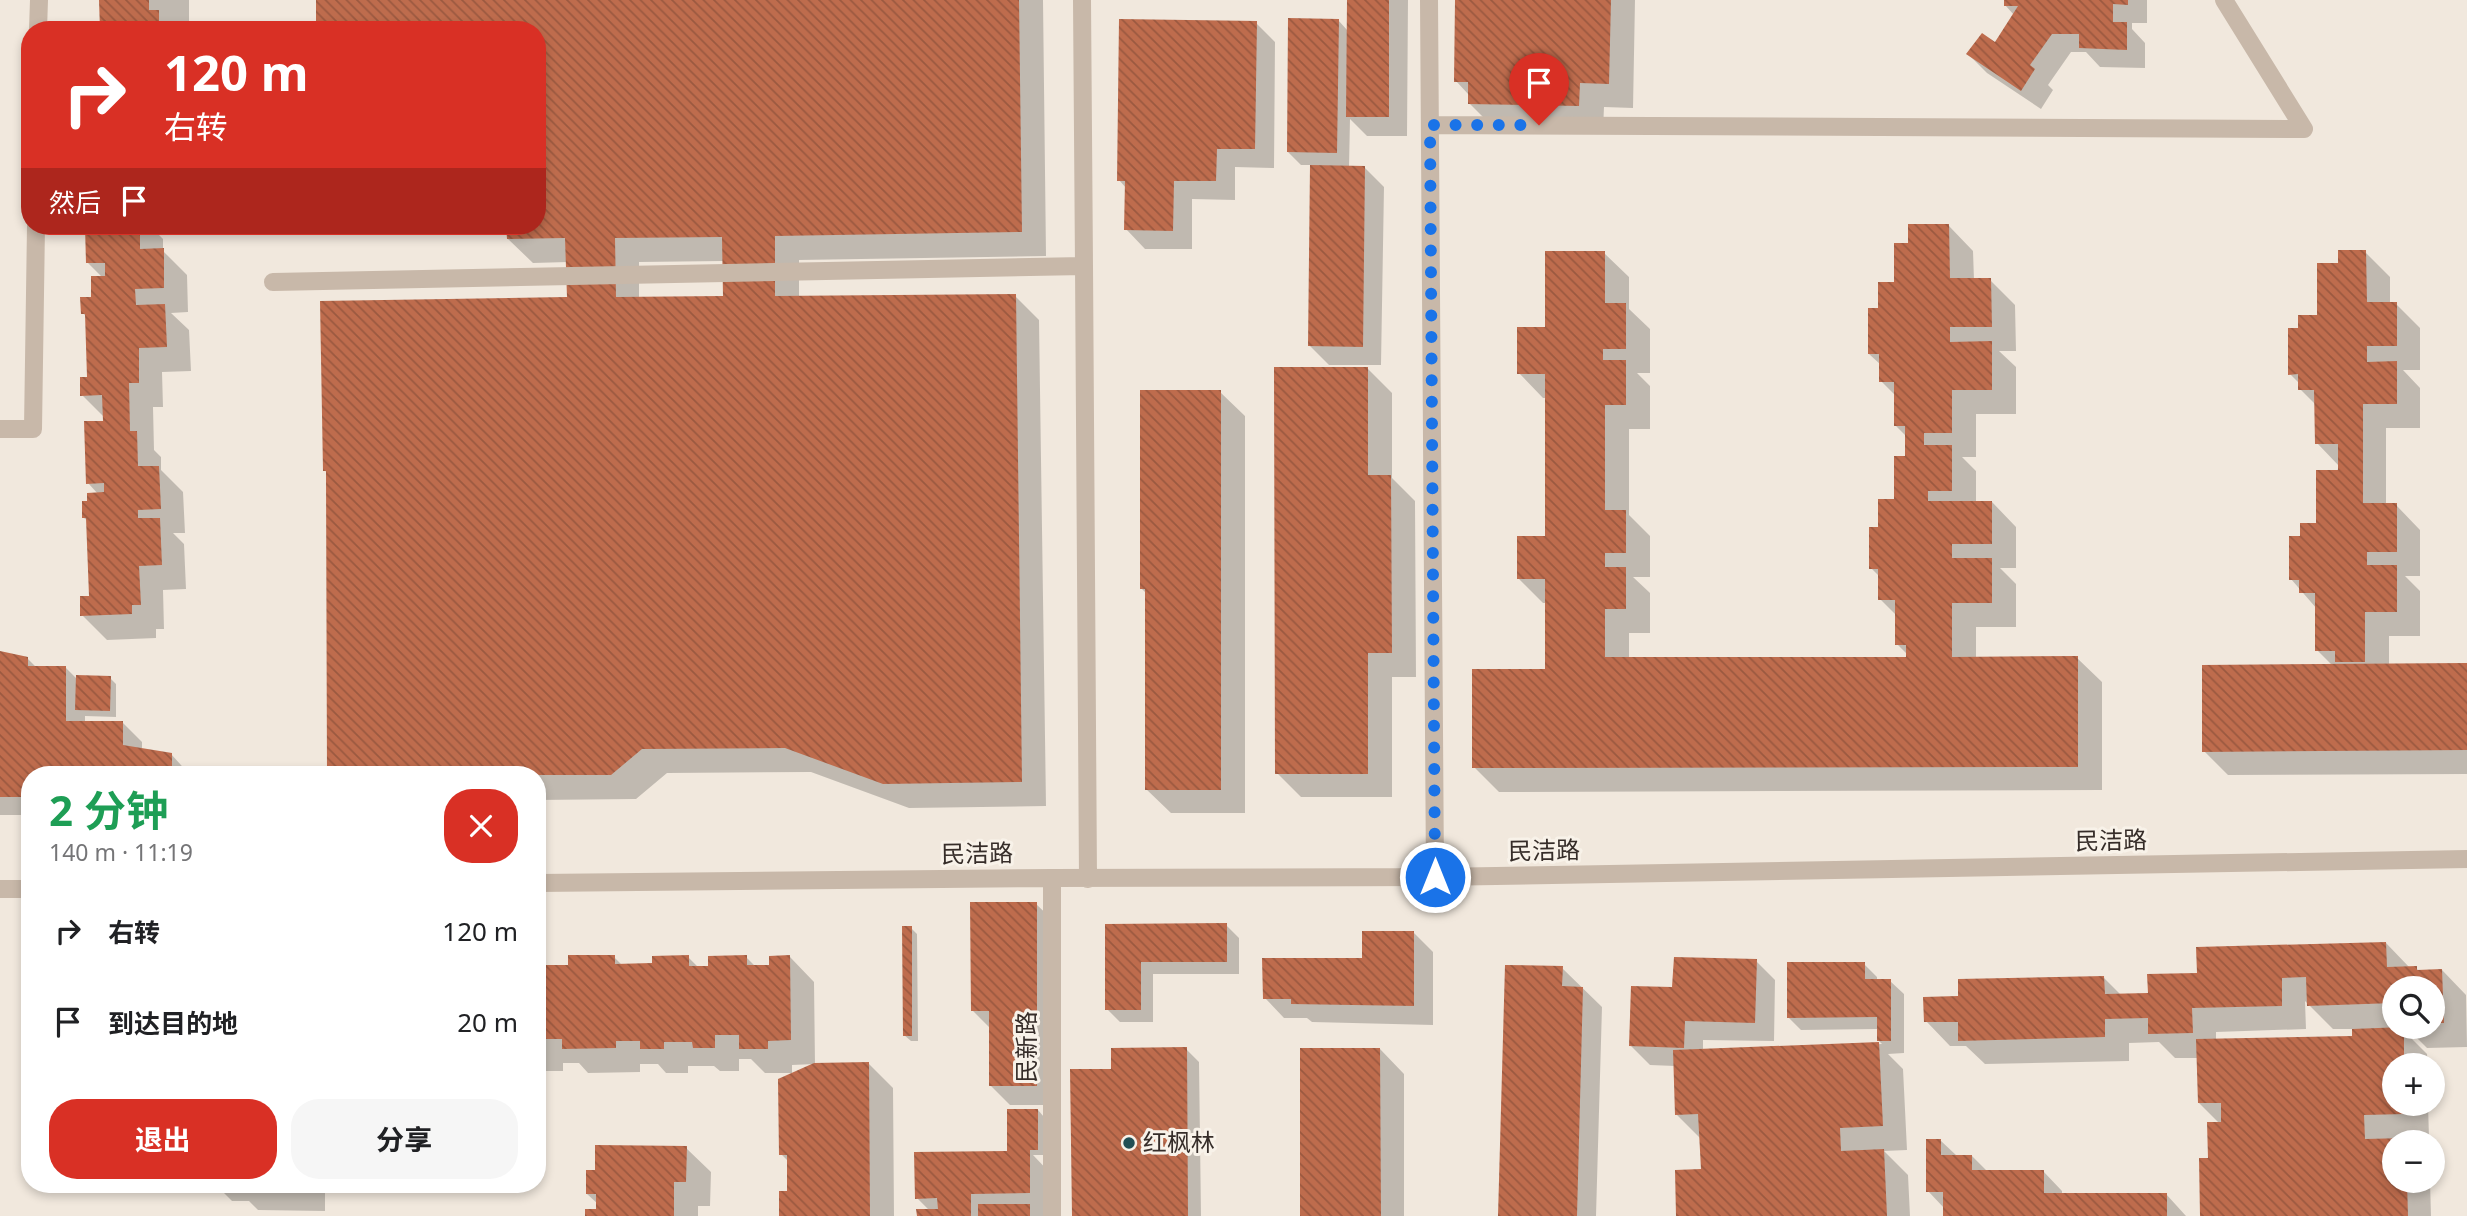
<!DOCTYPE html>
<html lang="zh">
<meta charset="utf-8">
<style>
body{margin:0;font-family:"Noto Sans","Noto Sans SC",sans-serif;background:#f6f6f6;color:#202124;height:100vh;display:flex;flex-direction:column;font-size:26px;white-space:nowrap}
*{box-sizing:border-box;margin:0}
p{font-size:23px;color:#757577}
.icon{flex:none;width:38px;height:38px;fill:none;stroke:currentColor;stroke-width:2;stroke-linecap:round;stroke-linejoin:round}
.map{position:relative;flex:1;overflow:hidden}
.sheet{position:absolute;left:21px;top:766px;width:525px;height:427px;display:flex;flex-direction:column;background:#fff;border-radius:28px;box-shadow:0 4px 10px #0003}
.sheet>*{flex:none}
.top-card{position:absolute;left:21px;top:21px;width:525px;height:214px;border-radius:28px;box-shadow:0 4px 10px #0003;background:#d93025;color:#fff;overflow:hidden}
.tools{position:absolute;left:2382px;top:976px;display:grid;gap:14px}
.tools a{display:grid;place-items:center;width:63px;height:63px;border-radius:50%;background:#fff;box-shadow:0 4px 10px #0003;font-size:35px}
.pin{position:absolute;display:grid;place-items:center;width:60px;height:60px;color:#fff;margin:-72px -30px;border-radius:50% 50% 50% 0;rotate:-45deg;box-shadow:0 0 7px #0007}
.pin .icon{rotate:45deg}
.me{position:absolute;width:77px;margin:-38px;rotate:0deg;stroke-linejoin:round;filter:drop-shadow(0 0 5px #0008)}
.turn{display:flex;align-items:center;gap:24px;height:147px;padding:0 28px;font-size:32px}
.turn .icon{width:91px;height:91px;stroke-width:2.5}
.turn b{display:block;font-size:49px;line-height:60px}
.then{display:flex;align-items:center;height:66px;padding:0 28px;background:#0003;gap:14px;font-size:26px}
.round{display:grid;place-items:center;flex:none;width:74px;height:74px;border-radius:28px;background:#f6f6f6}
.overview{display:flex;align-items:center;justify-content:space-between;height:119px;padding:0 28px}
h1{font-size:42px;font-weight:700;line-height:52px;color:#1e9e55}
.cta{display:flex;gap:14px;margin-top:auto;padding:14px 28px}
.cta a{flex:1;height:80px;border-radius:28px;background:#d93025;color:#fff;font-size:28px;font-weight:700;line-height:80px;text-align:center}
.cta a+a{background:#f6f6f6;color:#202124}
ul{padding:0;list-style:none}
li{display:flex;align-items:center;gap:21px;height:91px;padding:0 28px}
li div{flex:1}
li b{display:block;font-size:26px}
li em{font-style:normal}
.map>svg:first-child{display:block}
</style>
<div class="map">
<svg width="2467" height="1216" viewBox="0 0 2467 1216">
<defs>
<pattern id="building-back-hatch" width="6" height="6" patternUnits="userSpaceOnUse" patternTransform="scale(1.75)"><rect width="6" height="6" fill="#be6c4d"/><path d="M-1 5l2 2M0 0l6 6M5-1l2 2" fill="none" stroke="#9b5940"/></pattern>
</defs>
<rect width="100%" height="100%" fill="#f1e8dd"/>
<path fill="#0003" fill-rule="evenodd" d="M101,0h88v21h-22l9,9h-75z
M317,0h726l3,256 -247,4v37l216,-1 24,24 7,486 -137,2 -98,-36 -144,1 -31,26 -99,1v-25h-208l-1,-302 -3,-2 244,-172 -1,-37 -35,1 -25,-24v-13h29v-196zM724,261l1,37 -86,1v-37z
M1349,0h59l-1,136h-40l-17,-17 -1,48h15l20,20 -3,178h-52l-19,-19 1,-181h-10l-13,-13 50,-132 10,11z
M1457,0h178l-2,108 -29,-1 -1,23 -109,-2 -25,-25v-8l-13,-14z
M2005,0h142v23h-15v6l13,14v25l-45,-1 -14,-15h-15l-23,33 5,5 -12,19 -54,-36 -19,-19 28,-10 18,-29 -9,-10z
M1256,23l19,19 -1,126 -39,-1v33l-43,-1v50h-47l-19,-20 1,-40 -8,-9z
M86,226h69v5l8,8v12l24,24 1,37 -17,1 18,17 2,41 -29,1 1,35h-10l1,43 7,7v13l22,22 2,41h-12l11,11 2,45 -23,1 1,39h-8v9l-49,2 -25,-25 8,-17 -2,-77 -4,-3 14,-24 -10,-11 16,-61v-5l-22,-22 7,-16 -2,-61 -4,-5 10,-15 9,-21 -14,-14z
M1949,226l24,25 1,29h16l25,25 1,46h-17l17,16v47h-40v43h-14l14,14v31h16l24,25v41h-16l16,16v43h-40v31h101l25,24v108l-603,2 -25,-25 73,-97 -1,-67h-3l-24,-24 28,-41 -1,-140h-3l-24,-25 28,-44 57,-76 25,24v32l21,20v44h-13l13,13v43h-21v86l21,21v41h-17l17,16v40h-21v26l279,-1v-3l-11,-11v-28l-17,-17v-22l-9,-9 9,-40 16,-27 11,-43v-21l-11,-11v-30l-15,-15v-16l-12,-11 11,-44 16,-26 14,-40z
M2365,252l25,25v27h6l24,24v42h-17l17,18v40h-34v77h10l24,25v46h-15l15,15v45h-31v29h78v109l-239,1 -24,-24 128,-86 -15,-15v-41l-26,-30 27,-54 21,-59 -22,-23 -1,-38 -16,-16v-5l-10,-10 10,-44 19,-14 20,-51z
M1368,369l24,24v85l23,23 1,176h-24v120h-91l-24,-24z
M1220,392l25,24v397h-74l-25,-24v-196l-5,-5z
M0,653l27,5 10,10h29l12,12 32,-2 6,6v33l-31,-1v7h38l19,19v8l29,4 19,21h-160v40h-30z
M1036,904l20,19v182h-46l-20,-20v-57l-18,-18z
M1226,925l13,13v36h-86v48h-33l-13,-13v-83z
M911,928l6,6 1,107h-7l-7,-6z
M1413,932l20,20v73l-121,-3 -5,-4h-23l-19,-20 99,-39z
M2386,943l24,25h6l3,3 23,-1 24,25 1,52 -40,1 -20,-20h-6l26,26 1,12h-34v38h34l1,34h-25l4,5h-14v38h36l1,35h-229l8,-56 10,-36 -21,-21 -1,-45h-23l-16,-16 -30,1v18l-144,3 -19,-18h-16l-24,-25 34,-24 143,-20 18,18h29l49,-20zM2394,989h38v38h-38zM2305,1001l28,28h21v9l-138,3v-9l90,-3z
M614,957l9,9 31,-1 34,-8 11,11 47,-11 10,10h15l19,-10 24,25 1,82 -23,1v8h-27l-14,-14h-12v12h-19l-6,-5h-26v7h-22l-8,-9h-18v8l-52,1 -9,-10h-16v8h-22l-4,-4v-105l4,4h28z
M1756,961l19,19 -1,61 -71,-1v11l179,-7 -4,-4v-11l-77,1 -13,-13 76,-53 13,13v4h13l14,13v59l-16,1 15,15 4,81 -23,1 24,24 2,41h-232l24,-45 -1,-32 -24,-24 -2,-49 -25,-1 -19,-19 43,-57z
M1562,968l40,39 -6,209h-96z
M1186,1049l13,13 2,154h-128l39,-145z
M1380,1049l24,25v142h-102z
M869,1064l24,24 1,128h-113l8,-23v-31l-8,-8z
M1038,1110l6,7v38h-11l21,22v39h-136l12,-5 -13,-13 95,-45z
M1940,1140l17,16h15l15,15h56l19,20v3h104l20,22h-242v-8l-16,-17z
M686,1148l25,24 -1,34h-12v10h-111l11,-5v-7l-11,-10z
M216,1185h101l8,7v19l-67,-1 -9,-9h-17z"/>
<path fill="url(#building-back-hatch)" fill-rule="evenodd" d="M99,0h50v10h10v20h-59z
M316,0h703l3,232 -247,4v60l241,-2 6,488 -139,2 -98,-36 -143,1 -31,26h-284l-1,-304h-3l-3,-170 247,-4 -2,-59 -58,1 -1,-13h31v-196h-221zM722,237l1,59 -107,1 -1,-59z
M1347,0h42v117h-43z
M1455,0h156l-2,84 -29,-1 -1,23 -111,-2v-22h-14z
M2004,0h124v5l-15,-1v18h14v28l-48,-2v-14h-27l-22,31 5,4 -14,22 -55,-37 16,-21 13,9 23,-36h-14z
M1288,18l51,1 -2,134 -50,-1z
M1119,19l138,2 -2,128h-38l-1,32h-42l-1,50 -49,-1 1,-49h-8z
M1310,165l55,1 -2,181 -55,-1z
M1908,224h41l1,54h41l1,49h-42v15l42,-1v49h-40v43h-28v12h28v46h-24v10h64v43h-40v14h40v45h-40v54l126,-1v111l-606,1v-99h73v-90h-28v-43h28v-162h-28v-47h28v-76h60v52h21v46h-23v11h23v45h-21v105h21v43h-21v14h21v42h-21v48h301v-12h-11v-45h-17v-31h-9v-42h9v-28h16v-43h11v-30h-11v-44h-15v-28h-11v-46h10v-26h16v-39h14z
M85,226h55v23l24,-1v40l-29,1 1,16 29,-1 2,43 -28,1v35h-10l1,48h7l1,35h21l2,43 -23,1v8h22l2,47 -23,1 2,39h-9v9l-52,2v-20h9l-3,-78h-4v-17h5v-8l17,-1v-9l-18,1 -2,-63h19l-1,-26 -22,1v-19h7l-2,-63h-4l-1,-17h11v-21h14v-13h-19z
M2338,250h28l1,52h30v44h-30v16l30,-1v43h-34v99h34v49h-30v13h30v47h-32v50h-30v-11h-20v-58h-16v-13h-10v-44h11v-13h16v-53h22v-26h-23l-1,-54h-16v-16l-10,1v-47h10v-13h19v-52h21z
M1274,367h94v108h23l1,178h-24v121h-93z
M1140,390h81v400h-76v-201h-5z
M0,651l28,6v9h38v55h57v24l49,8v22h-142v22h-30z
M2467,663v87l-265,2v-87z
M76,675l35,1 -1,35 -35,-1z
M970,902h67v184h-48v-75h-18z
M1227,923v39h-86v48h-36v-86z
M902,926h10v110h-9z
M1362,931h52v75l-123,-2v-5h-28l-1,-41h100z
M2386,942l1,25 30,-1v4l25,-1 2,54h-12v-34h-38v14l-87,3 -1,-29 -24,1v28l-90,2 1,25 -45,1v-16l-43,1v18l-147,4v-19h-34l-1,-25 35,-1v-17l146,-3 1,18 43,-1 -1,-19 50,-1 -1,-26z
M568,955h47v9l37,-1v-7l37,-1v11h19v-10l39,-1v10h22v-9l21,-1 1,85 -23,1v8h-29v-14h-24v13h-22l-1,-6h-28v7h-24v-8h-24v7l-54,1v-10h-25v-74h31z
M1674,957l83,2 -2,64 -70,-2 -1,27 -55,-2 2,-60 41,1z
M1787,962h78v17h26v62h-14v-24l-90,1z
M1505,965l58,1 -1,20 21,1 -6,229h-79z
M2404,1027v39h-10v38h11v10l-41,1 1,24 41,-1v5h-12v38h13l1,35h-208l-1,-58h9l-1,-36h14v-19h-23l-2,-64 156,-3v-7z
M1879,1042l4,84 -43,2 1,23 43,-2 3,67h-211l-1,-46 26,-1 -3,-55 -23,1 -2,-65z
M1187,1047l1,169h-116l-2,-147h41v-21z
M1300,1048h80l1,168h-81z
M869,1062l1,154h-91v-25h8v-36h-8l-1,-76 36,-16z
M1007,1109h31v41h-8v43l-59,1v22h-54l-1,-7h22l-1,-11 -22,1 -1,-47 93,-1z
M1926,1139h15v16h31v15h72v23h123v23h-224v-24h-17z
M595,1145l92,1 -1,36h-12v34h-89v-7h11v-15h-10v-24h9z
M237,1185h69v7l-69,-1z
M978,1204h52v12h-52z"/>
<g fill="none" stroke-linecap="round" stroke-linejoin="round">
<path stroke="#c8b8a9" stroke-width="18" d="M1082,0l2,266
M1429,0l6,877
M2224,0l80,129
M38,30l1,-30
M1430,125l874,4
M273,282l811,-16 4,613
M0,429h33l3,-203
M1052,878v338
M537,883l515,-5 383,-1 1032,-18
M0,889h30"/>
</g>
<g fill="none" stroke-linecap="round" stroke-linejoin="round">
<path stroke="#1a73e8" stroke-width="12" stroke-dasharray="0 21.6" d="M1435,877l-5,-752h109"/>
</g>
<circle fill="#214f55" stroke="#f8f2e9" stroke-width="2.5" cx="1129" cy="1143" r="7"/>
<g text-anchor="middle" stroke-width="6" stroke-linejoin="round" paint-order="stroke">
<g font-size="24" fill="#362d29" stroke="#f8f2e9">
<text transform="translate(2111 841) rotate(-1)" y="8">民洁路</text>
<text transform="translate(1544 851) rotate(-1)" y="8">民洁路</text>
<text transform="translate(977 854) rotate(-1)" y="8">民洁路</text>
<text transform="translate(1027 1047) rotate(-90)" y="8">民新路</text>
</g>
<g font-size="24" fill="#362d29" stroke="#f8f2e9" text-anchor="start">
<text x="1143" y="1151">红枫林</text>
</g>
</g>
</svg>
<div class="tools">
<a><svg class="icon" aria-label="search" viewBox="0 0 24 24"><circle cx="10" cy="10" r="6"/><path d="M15 15l6 6"/></svg></a>
<a>+</a>
<a>−</a>
</div>
<div class="pin" style="left:1539px;top:125px;background:#d93025"><svg class="icon" aria-label="arrive" viewBox="0 0 24 24"><path d="M6 21V4h12l-3 4 3 4H6"/></svg></div>
<svg class="me" style="left:1435px;top:877px" viewBox="-20 -20 40 40"><circle r="17" fill="#1a73e8" stroke="#fff" stroke-width="3"/><path d="M0-11L8 9 0 5-8 9z" fill="#fff"/></svg>
<div class="top-card">
<div class="turn"><svg class="icon" aria-label="right" viewBox="0 0 24 24"><path d="M7 20v-9h11M14 6l5 5-5 5"/></svg><div><b>120 m</b>右转</div></div>
<div class="then">然后<svg class="icon" aria-label="arrive" viewBox="0 0 24 24"><path d="M6 21V4h12l-3 4 3 4H6"/></svg></div>
</div>
<section class="sheet">
<div class="overview"><div><h1>2 分钟</h1><p>140 m · 11:19</p></div><a class="round" style="background:#d93025;color:#fff"><svg class="icon" aria-label="close" viewBox="0 0 24 24"><path d="M6 6l12 12M18 6L6 18"/></svg></a></div>
<ul>
<li><svg class="icon" aria-label="right" viewBox="0 0 24 24"><path d="M7 20v-9h11M14 6l5 5-5 5"/></svg><div><b>右转</b></div><em>120 m</em></li>
<li><svg class="icon" aria-label="arrive" viewBox="0 0 24 24"><path d="M6 21V4h12l-3 4 3 4H6"/></svg><div><b>到达目的地</b></div><em>20 m</em></li>
</ul>
<div class="cta"><a>退出</a><a>分享</a></div>
</section>
</div>
